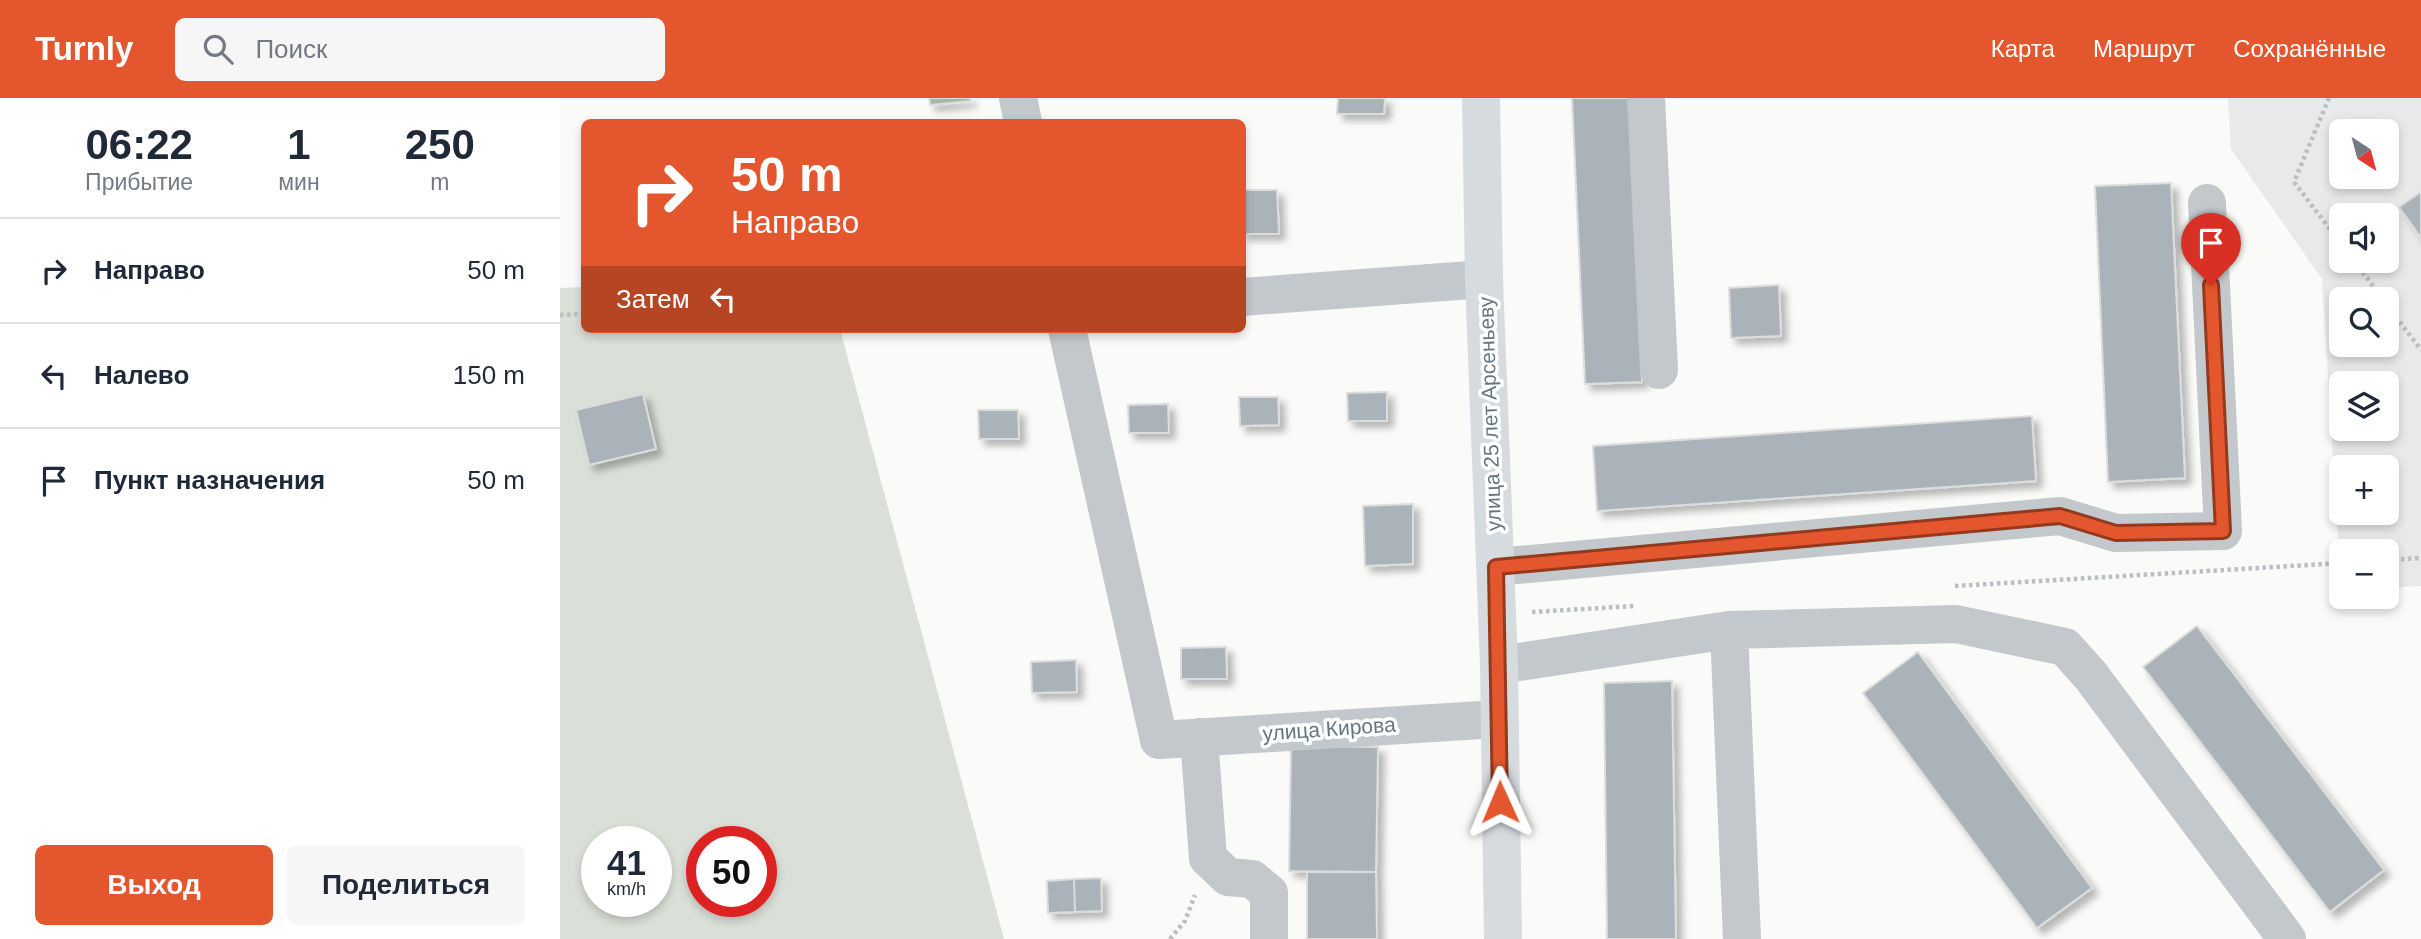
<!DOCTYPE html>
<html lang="ru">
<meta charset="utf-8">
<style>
body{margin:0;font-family:Arial,sans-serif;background:#f6f6f7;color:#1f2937;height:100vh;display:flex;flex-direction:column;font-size:26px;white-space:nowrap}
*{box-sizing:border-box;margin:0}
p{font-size:23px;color:#747a83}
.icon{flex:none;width:38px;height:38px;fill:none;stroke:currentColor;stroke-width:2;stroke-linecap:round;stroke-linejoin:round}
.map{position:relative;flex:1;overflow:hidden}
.drawer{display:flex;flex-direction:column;background:#fff;width:560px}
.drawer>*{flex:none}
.hud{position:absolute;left:21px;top:21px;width:665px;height:214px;border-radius:10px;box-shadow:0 4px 10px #0003;background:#e4572e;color:#fff;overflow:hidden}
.needle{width:46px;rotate:144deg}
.controls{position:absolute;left:1769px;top:21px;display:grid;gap:14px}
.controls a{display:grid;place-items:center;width:70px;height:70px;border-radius:10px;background:#fff;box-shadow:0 4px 10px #0003;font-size:35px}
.speed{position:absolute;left:21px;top:728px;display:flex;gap:14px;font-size:35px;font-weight:700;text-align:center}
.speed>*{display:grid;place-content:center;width:91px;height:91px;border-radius:50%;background:#fff;box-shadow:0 4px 10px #0003;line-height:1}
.speed small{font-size:18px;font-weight:400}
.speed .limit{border:10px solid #d22;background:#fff;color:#111}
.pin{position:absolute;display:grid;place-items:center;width:60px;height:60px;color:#fff;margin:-72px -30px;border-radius:50% 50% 50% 0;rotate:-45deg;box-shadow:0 0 7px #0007}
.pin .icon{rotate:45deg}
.me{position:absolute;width:77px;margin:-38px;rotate:359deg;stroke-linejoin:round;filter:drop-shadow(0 0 5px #0008)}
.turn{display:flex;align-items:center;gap:24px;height:147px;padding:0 35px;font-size:32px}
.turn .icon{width:91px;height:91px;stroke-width:2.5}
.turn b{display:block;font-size:49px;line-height:60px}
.then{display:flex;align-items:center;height:66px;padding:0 35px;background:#0003;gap:14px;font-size:26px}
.eta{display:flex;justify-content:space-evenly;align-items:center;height:119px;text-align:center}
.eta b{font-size:42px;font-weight:800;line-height:49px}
.action{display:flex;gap:14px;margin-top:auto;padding:14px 35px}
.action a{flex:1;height:80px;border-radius:10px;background:#e4572e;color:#fff;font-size:28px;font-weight:800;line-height:80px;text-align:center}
.action a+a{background:#f6f6f7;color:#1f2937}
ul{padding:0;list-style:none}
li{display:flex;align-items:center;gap:21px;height:105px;padding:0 35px;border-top:2px solid #e0e1e3}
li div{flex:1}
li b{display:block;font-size:26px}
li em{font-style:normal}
header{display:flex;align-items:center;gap:42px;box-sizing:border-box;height:98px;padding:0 35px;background:#e4572e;color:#fff}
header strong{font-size:33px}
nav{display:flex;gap:38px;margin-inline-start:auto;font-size:24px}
.search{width:490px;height:63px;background:#f6f6f7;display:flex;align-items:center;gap:18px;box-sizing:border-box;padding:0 24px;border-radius:10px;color:#747a83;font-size:26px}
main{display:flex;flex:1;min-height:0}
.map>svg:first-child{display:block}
</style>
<header>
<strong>Turnly</strong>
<div class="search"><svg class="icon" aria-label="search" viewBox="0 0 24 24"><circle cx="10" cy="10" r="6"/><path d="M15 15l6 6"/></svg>Поиск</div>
<nav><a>Карта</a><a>Маршрут</a><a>Сохранённые</a></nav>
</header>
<main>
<section class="drawer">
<div class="eta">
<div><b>06:22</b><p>Прибытие</p></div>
<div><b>1</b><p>мин</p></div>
<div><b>250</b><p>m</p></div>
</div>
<ul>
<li><svg class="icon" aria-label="right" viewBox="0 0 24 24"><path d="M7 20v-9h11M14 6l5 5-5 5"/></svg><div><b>Направо</b></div><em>50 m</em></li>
<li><svg class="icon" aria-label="left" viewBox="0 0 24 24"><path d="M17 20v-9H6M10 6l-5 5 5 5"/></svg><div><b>Налево</b></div><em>150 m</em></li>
<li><svg class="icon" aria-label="arrive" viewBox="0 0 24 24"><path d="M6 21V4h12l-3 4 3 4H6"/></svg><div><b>Пункт назначения</b></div><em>50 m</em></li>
</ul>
<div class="action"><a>Выход</a><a>Поделиться</a></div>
</section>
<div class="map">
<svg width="1861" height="841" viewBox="0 0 1861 841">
<defs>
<filter id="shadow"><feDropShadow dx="6" dy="6" stdDeviation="3.5" flood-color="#0004"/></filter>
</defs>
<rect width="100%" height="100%" fill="#fafaf8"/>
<path fill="#e8e9e9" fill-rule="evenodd" d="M1668,0h193v488l-34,2v-37h-45l-1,38 -19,-310 -91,-130zM1782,33h45v46h-45zM1782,117h45v46h-45zM1782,201h45v46h-45zM1782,285h45v46h-45zM1782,369h45v46h-45z"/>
<path fill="#dadfd7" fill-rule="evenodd" d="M24,189v42h256l164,610h-444v-651zM37,744h59v59h-59zM142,744h59v59h-59z"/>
<path fill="#aab3b9" stroke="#dcdcda" stroke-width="2" filter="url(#shadow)" d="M369,0h41v3l-40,4z
M778,0h47l-1,16h-47z
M1012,0h59l11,284 -57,2z
M1611,85l14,295 -77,4 -13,-296z
M682,92h35l2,44h-37z
M1861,94v46l-22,-31z
M1219,187l2,51 -50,2 -2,-50z
M827,294v29h-39l-1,-28z
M827,294v29h-39l-1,-28z
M83,296l13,55 -67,16 -13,-55z
M679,299h39l1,28 -39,1z
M608,306l1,29h-40l-1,-28z
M418,312h40l1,29h-40z
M1472,318l4,65 -439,30 -4,-65z
M853,406v60l-48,2 -2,-60z
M1637,528l187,244 -54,42 -187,-245z
M666,549l1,32h-46v-31z
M1358,554l174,236 -55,40 -174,-235z
M516,562l1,32 -45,1 -1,-31z
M1112,583l4,258h-69l-3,-256z
M731,648l87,1 -2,125 -87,-1z
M747,774h69l1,67h-70z
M541,780l1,33 -27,1 -1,-33z
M514,781l1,33 -27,1 -1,-32z"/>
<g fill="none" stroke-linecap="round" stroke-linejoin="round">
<path stroke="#bbbfc2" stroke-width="4.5" stroke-dasharray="3.5 3.5" stroke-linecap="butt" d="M1769,0l-35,84 48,63
M1794,163l29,38
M1827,207l34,45
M0,217l24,-1
M1827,462l34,-2
M1395,488l387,-23
M972,514l103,-6
M610,841l15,-18 10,-26"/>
<path stroke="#c3c8cc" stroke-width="38" d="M458,0l5,24
M1086,0l13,272
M682,199l242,-18
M507,231l92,411 339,-21
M936,469l564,-51 56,17 107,-2 -16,-328
M1169,532l13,309
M939,567l230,-35 227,-6 109,23 26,29 196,263
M639,639l9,121 20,19 24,2 17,14v46"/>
<path stroke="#d6dbdf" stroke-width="38" d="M921,0l3,181 15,386 4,274"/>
</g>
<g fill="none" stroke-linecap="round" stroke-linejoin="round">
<defs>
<path id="route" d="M940,704l-4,-235 564,-51 56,17 107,-2 -12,-246"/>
</defs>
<use href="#route" stroke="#94391e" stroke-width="18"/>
<use href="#route" stroke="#e4572e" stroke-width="12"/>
</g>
<g text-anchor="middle" stroke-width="7" stroke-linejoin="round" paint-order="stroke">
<g font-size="21" fill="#657683" stroke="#fff">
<text transform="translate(930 316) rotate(-92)" y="7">улица 25 лет Арсеньеву</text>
<text transform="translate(769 631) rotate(-4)" y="7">улица Кирова</text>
</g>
</g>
</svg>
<div class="controls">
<a><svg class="needle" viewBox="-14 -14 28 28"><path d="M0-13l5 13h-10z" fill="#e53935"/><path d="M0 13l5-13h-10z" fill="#747a83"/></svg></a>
<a><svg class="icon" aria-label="sound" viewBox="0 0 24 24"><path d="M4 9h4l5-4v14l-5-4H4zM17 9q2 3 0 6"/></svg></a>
<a><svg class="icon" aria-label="search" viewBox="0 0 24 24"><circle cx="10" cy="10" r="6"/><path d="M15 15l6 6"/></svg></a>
<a><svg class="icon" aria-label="layers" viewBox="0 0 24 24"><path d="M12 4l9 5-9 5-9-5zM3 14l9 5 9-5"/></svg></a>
<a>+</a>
<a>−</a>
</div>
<div class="speed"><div>41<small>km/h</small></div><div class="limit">50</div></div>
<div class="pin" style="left:1651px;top:187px;background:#d93025"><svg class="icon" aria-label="arrive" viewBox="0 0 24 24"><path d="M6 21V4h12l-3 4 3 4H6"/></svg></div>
<svg class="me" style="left:940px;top:704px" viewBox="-20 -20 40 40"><path d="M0-17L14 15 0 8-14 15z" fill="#e4572e" stroke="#fff" stroke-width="4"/></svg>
<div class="hud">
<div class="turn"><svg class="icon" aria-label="right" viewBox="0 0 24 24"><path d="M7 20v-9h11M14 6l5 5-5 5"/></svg><div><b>50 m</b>Направо</div></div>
<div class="then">Затем<svg class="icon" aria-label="left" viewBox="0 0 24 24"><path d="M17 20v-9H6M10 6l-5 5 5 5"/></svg></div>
</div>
</div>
</main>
